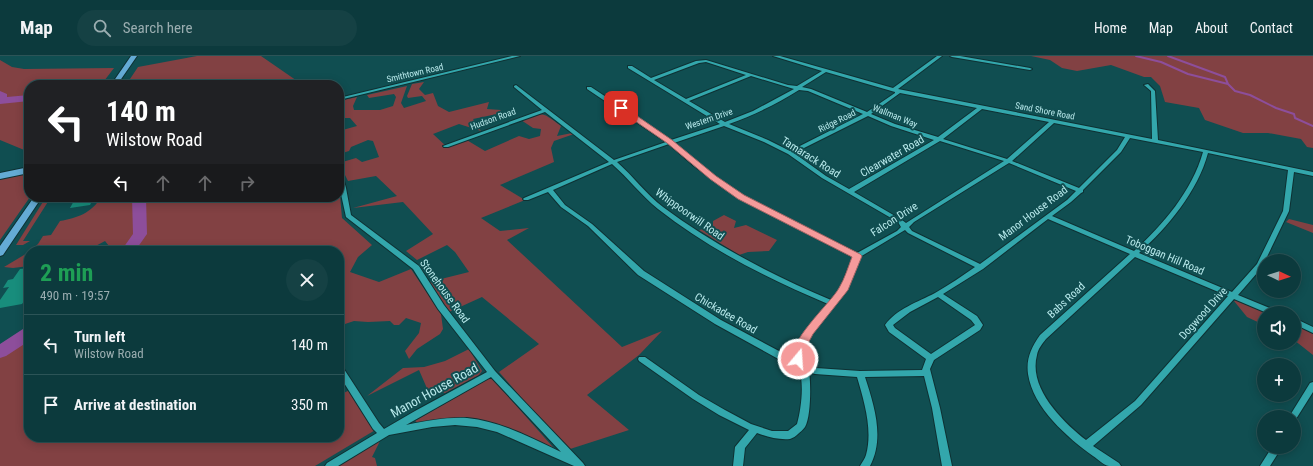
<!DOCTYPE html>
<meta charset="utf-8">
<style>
body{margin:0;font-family:"Roboto Condensed",sans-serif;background:#154144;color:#f1f3f6;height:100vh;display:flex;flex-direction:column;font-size:15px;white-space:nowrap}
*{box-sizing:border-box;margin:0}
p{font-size:13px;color:#9aadb0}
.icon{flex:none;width:22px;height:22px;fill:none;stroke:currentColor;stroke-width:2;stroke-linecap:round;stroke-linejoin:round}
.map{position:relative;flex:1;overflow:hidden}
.details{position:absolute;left:24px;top:190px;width:320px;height:196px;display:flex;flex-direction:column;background:#0c3a3d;border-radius:16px;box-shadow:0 2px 10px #0003,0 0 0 1px #2c5457}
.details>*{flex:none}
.top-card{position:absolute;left:24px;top:24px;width:320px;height:122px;border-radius:16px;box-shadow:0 2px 10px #0003,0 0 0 1px #2c5457;background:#202124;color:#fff;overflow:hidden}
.needle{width:26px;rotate:94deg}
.fabs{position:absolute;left:1257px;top:198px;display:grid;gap:8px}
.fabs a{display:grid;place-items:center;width:44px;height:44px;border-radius:50%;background:#0c3a3d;box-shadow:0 2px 10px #0003,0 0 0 1px #2c5457;font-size:20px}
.pin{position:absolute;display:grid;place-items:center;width:34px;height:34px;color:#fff;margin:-17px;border-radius:8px;box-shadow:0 2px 6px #0006}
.me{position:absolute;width:44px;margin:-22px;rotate:18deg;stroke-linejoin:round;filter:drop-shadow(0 0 3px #0008)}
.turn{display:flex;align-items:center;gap:14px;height:84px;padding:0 16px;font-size:18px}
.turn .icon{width:52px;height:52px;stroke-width:2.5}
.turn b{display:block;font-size:28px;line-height:34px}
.lanes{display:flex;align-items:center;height:38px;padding:0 16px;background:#0003;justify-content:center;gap:20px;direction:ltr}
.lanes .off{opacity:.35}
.round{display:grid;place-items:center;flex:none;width:42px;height:42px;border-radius:21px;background:#154144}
.headline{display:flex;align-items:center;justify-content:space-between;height:68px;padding:0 16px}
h1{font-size:24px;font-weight:700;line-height:30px;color:#1e9e55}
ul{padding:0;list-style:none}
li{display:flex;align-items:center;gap:12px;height:60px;padding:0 16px;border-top:1px solid #2c5457}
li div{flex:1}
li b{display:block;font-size:15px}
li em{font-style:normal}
header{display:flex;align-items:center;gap:24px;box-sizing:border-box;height:56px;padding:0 20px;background:#0c3a3d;border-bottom:1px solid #2c5457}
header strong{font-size:19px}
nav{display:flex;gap:22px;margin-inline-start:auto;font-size:14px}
.search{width:280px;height:36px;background:#154144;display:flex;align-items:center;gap:10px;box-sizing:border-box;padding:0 14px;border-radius:22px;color:#9aadb0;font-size:15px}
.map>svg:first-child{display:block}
</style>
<header>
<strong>Map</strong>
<div class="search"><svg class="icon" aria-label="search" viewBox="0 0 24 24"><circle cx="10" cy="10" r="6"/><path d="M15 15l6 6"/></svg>Search here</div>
<nav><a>Home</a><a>Map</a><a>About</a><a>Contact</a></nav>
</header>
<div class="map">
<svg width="1313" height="410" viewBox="0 0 1313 410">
<rect width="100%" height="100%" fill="#104e51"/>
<path fill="#824143" d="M197,0h64l42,29h-177l12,-18z
M1031,0h282v92l-6,-1 -6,-8 -33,-6h-25l-38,-13 -6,-12 -34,-6 -5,-16 -9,-9h-7l-33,-12 -34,6 -15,-3 -12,-8z
M0,4l12,7 12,2 90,-1 -13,17h-72v67l-29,-12z
M424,26l-5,7 6,6 8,-2 5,13 11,6 40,-10 -2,7 14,1 -4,4 -24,5 8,12 -22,-7 -26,10 14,13 18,-8 20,12 34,-15 10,3 11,-3 1,-7 -8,-1 -12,-8c23,-9 21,-8 40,6l-4,10 15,-3 2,1 -20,7 -3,7 3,14 -54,23 25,15 -44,18 19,13 29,-3 -22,12 115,107 40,-16 -23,24 -52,40 42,35 -62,20 -68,-78 40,-28 -57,-47 -33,15 -20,-30 40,-10 -14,-20 -8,-7 -30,15 -11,-9 27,-17 -30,-32 -50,6 44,-12 -21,-20 -28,5 -9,-18 17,-5 6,4 17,-5 -6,-16 -5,-1 -17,7 -2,4 -10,3v-23l18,-5 -7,-8h-11v-17l18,-4 -4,9 1,4h26l13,-4 3,-9 -2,-3 -25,4 -2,-3 40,-9 -6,17 3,5 22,-7 -4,-5 -14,2 -1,-2 5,-12z
M29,117l1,24 -30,43v-61z
M339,128l3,34 30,27 -14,12 -8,15 29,10 32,-13 30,45 2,15 -3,5 -23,15 -8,10 -4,-8 14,-18 2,-10 -15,-5 -7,7h-5l-4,-4 -22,1 -14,-1 -15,5v-75h-226l-8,-10 -15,8 -6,2h-54l8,-7 5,-8 8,-1 9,-14c17,-3 32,-8 41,-24h238z
M46,141h5l-28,44h7l-7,4h-7z
M724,159l12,6 -2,7 12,-3 31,15 -8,11 -21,1 -9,3 -40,-25 14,-3v-6z
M1289,163l24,6v8l-27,-11z
M29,196v14l-16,2 -9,-1z
M1236,244l33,13h-5v12l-17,-8 -13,-16z
M1294,268l19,8v23l-19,-15z
M29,272v109h310v-42l11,-5 27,39 -62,37h-315v-118z
M469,293l13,22 -3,4 -34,18h-16l-10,-23 -52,26 36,-28 21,-1 21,-6z
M491,321l68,77 -66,-29 -75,-2 -3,-2z
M380,385l-8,16 3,1 2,8h-40z"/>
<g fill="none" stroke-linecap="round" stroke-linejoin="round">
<path stroke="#8d4e9b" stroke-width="2" d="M1136,0l25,6 27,12 40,10 7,7 15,4 26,13 18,6 1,4 18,8
M1168,0l57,21 3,7"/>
<path fill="#8d4e9b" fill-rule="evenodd" d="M0,35l7,3v3l22,-2v6l-29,3z
M132,141h14l1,37 -12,17h-14l12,-17z
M29,271v14l-23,15 -6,2v-14l23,-15z"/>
</g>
<path fill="#188d7c" d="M76,141h18l-4,8 -20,3z
M29,212v31l-4,1 -3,4 -22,4v-8l9,-13 -6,1 5,-8 5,-1 7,-10z"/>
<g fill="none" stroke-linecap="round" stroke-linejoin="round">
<defs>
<path id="minor" d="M512,0h8l-181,44v-2z
M773,0h7l113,32 44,-32h5l-44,33 254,50 -1,-48 -7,-6 4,-1 7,7 3,49 155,32v4l-19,-4 -5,39 -24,50h-1v4l-26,30 39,16 1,2h-11l-33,-14 -93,106 -48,41 26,17 2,3c-4,0 -9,0 -12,0 -6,-1 -11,-7 -16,-10 -25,-18 -60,-48 -65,-82 -2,-15 3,-26 12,-39l90,-81 -82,-35 -65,50 -40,25 34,22 6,9 -3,5 -46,30 -4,9 10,39 12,58h-10l-10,-58 -8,-32 -59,1c9,28 20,61 5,89h-10c2,-4 5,-7 6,-11 7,-25 -2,-54 -9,-78l-42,-3 -6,-2c2,11 2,45 -4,55 -2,3 -5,5 -7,7 -2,2 -5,4 -8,5 -11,1 -23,-2 -33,-6l-12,15 -2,18h-10l2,-19 14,-17 -30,-15 -26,-16 -54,-38 -1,-2 1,-2h6l54,38 26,15 26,14 21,7h16l9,-7c4,-14 8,-43 1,-56l-16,-7 -67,-37 -77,-49 -50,-49 -27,-19 -13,-15 -20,8h-4l-1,-1 1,-1 85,-36 -64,-50 -97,35h-4l-1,-1 99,-36 -28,-23v-1l2,-1 98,75 52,-18 -79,-53v-2h4l80,53 49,-16 -92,-56v-2h4l19,12 45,-17 10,-1 82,25 9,1 25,-15zM706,6l40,13 -60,24 -32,-19 45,-17zM826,16l69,20v1l-28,19 -56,-23 -9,-2zM751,20l43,13 -41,22 -28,11 -36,-21zM799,34l9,1 55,23 -73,37 -22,-11 -39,-16c25,-9 48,-20 70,-34zM900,37l77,15 -39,29 -43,-13 -24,-10zM982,53l67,13 -42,37 -64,-20zM868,60l23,10 43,14 -85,49 -23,-13 -32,-23zM1054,67l71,14 -8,13 -38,38 -67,-27zM724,70l40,16 24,12 34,24 76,44 3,5 -4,4 -40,22 -114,-57 -45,-32 -24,-21zM1130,82l73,14c-11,39 -40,73 -69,99l-82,-35 19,-14 10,-9 2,-1v-2l38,-38zM940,85l64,20 -98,62 -4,-3 -48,-28zM669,88l25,22 45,32 114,59 -13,32 -9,11c-59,-25 -117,-55 -168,-93 -17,-13 -30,-31 -46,-45zM1208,97l80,17 -5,41 -26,53 -25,28 -93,-39c28,-25 59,-62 69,-100zM1009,107l67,28 -9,9 -87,64 -68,-33 -3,-4 5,-5zM612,108c16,14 30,32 46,45 51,40 110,70 170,95l-22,26 -13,25 1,4 -73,-39 -77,-49 -52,-47 -27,-19 -12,-15zM905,174l3,3 67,34c-13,9 -26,18 -40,26 -17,9 -39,16 -50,32l4,7 37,27 -4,11 -62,1 -44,-3 -12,-5 -3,-8 11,-22 35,-43 13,-33zM1135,201l93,39 -93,105 -49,39c-23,-18 -58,-52 -49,-85 1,-6 5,-11 9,-16zM938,241l33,23 4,5 -44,29 -36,-26 -2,-3 17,-13z
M950,0h10l70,12 2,1 -2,1 -78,-13z
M339,116l3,2 4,14 5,27 68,51 25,39 51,66 88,92 2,3h-11l-77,-34 -20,-5 -22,-2 -23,2 -43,8 -51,31h-13l2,-3 50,-30 -4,-4 -34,-54v-10l3,1 37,57 5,6 31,-18 72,-39 -49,-63 -25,-40 -67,-52 -7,-32zM491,321l70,75c-30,-14 -61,-31 -94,-34 -20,-1 -41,3 -61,7z
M1294,262l19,9v6l-19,-9z
M1313,326v10l-17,27 -2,1v-3h-5l21,-34z
M1272,391h10l-12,19h-10z"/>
<path id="major" d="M131,0h6l-20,29h-6z
M29,111v6l-29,6v-6z
M34,141h8l-39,58 -3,1v-10z"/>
</defs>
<use href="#minor" stroke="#0e3133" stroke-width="2"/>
<use href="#major" stroke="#0e3133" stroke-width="2"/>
<use href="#minor" fill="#33a7ac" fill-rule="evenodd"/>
<use href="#major" fill="#64abd5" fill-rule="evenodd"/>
</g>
<path fill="#f59b9b" stroke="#9f6565" d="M619,51h5l48,33 44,36 28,19 116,59 2,2 -14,34 -35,44 -9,17 -2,11h-8c-10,-18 37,-59 45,-74 6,-10 9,-21 13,-31l-114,-58 -28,-20 -43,-36 -48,-33z"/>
<g text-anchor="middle" stroke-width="4" stroke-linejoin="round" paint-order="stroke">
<g font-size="9" fill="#b9eaec" stroke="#104e51">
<text transform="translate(415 17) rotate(-13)" y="3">Smithtown Road</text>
<text transform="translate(1045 55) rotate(11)" y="3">Sand Shore Road</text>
<text transform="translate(895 60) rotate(22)" y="3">Wallman Way</text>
<text transform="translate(493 63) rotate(-20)" y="3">Hudson Road</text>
<text transform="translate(709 63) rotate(-19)" y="3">Western Drive</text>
<text transform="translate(837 65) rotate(-26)" y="3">Ridge Road</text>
</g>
<g font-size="11" fill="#b9eaec" stroke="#104e51">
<text transform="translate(892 100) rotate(-30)" y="4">Clearwater Road</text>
<text transform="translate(811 101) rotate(32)" y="4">Tamarack Road</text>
<text transform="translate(1033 157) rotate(-37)" y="4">Manor House Road</text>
<text transform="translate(690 158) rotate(35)" y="4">Whippoorwill Road</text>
<text transform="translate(894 163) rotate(-33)" y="4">Falcon Drive</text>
<text transform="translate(1165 199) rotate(23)" y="4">Toboggan Hill Road</text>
<text transform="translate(445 235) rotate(54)" y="4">Stonehouse Road</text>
<text transform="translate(1066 244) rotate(-43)" y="4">Babs Road</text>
<text transform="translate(726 257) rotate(30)" y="4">Chickadee Road</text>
<text transform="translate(1203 257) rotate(-48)" y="4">Dogwood Drive</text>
</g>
<g font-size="13" fill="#b9eaec" stroke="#104e51">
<text transform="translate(434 334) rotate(-29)" y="5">Manor House Road</text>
</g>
</g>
</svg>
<div class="fabs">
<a><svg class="needle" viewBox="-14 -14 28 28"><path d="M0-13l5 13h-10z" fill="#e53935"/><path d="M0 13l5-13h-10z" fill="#9aadb0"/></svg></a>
<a><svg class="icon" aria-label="sound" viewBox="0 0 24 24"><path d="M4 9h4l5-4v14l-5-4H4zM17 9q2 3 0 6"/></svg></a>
<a>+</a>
<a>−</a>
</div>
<div class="pin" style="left:621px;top:52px;background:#d93025"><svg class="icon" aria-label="arrive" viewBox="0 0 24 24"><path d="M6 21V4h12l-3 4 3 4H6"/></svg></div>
<svg class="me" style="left:798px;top:303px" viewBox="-20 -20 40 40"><circle r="17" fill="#f59b9b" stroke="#fff" stroke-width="3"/><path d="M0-11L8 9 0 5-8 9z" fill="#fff"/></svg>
<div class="top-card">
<div class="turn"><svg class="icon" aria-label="left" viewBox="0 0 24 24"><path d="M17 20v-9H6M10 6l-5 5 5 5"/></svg><div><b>140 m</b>Wilstow Road</div></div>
<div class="lanes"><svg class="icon" aria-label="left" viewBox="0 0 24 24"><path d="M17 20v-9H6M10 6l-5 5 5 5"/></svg><svg class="icon off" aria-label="ahead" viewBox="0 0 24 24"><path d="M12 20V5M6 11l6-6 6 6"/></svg><svg class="icon off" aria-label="ahead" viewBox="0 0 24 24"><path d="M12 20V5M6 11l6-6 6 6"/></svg><svg class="icon off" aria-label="right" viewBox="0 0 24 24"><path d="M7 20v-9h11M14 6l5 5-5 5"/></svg></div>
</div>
<section class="details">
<div class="headline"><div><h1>2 min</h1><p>490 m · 19:57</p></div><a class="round"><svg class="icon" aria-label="close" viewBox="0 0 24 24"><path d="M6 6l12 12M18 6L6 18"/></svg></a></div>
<ul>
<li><svg class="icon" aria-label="left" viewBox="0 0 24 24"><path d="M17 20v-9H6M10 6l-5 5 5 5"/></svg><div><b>Turn left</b><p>Wilstow Road</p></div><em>140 m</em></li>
<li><svg class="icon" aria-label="arrive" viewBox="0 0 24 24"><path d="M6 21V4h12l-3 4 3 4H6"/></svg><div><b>Arrive at destination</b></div><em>350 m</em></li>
</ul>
</section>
</div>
